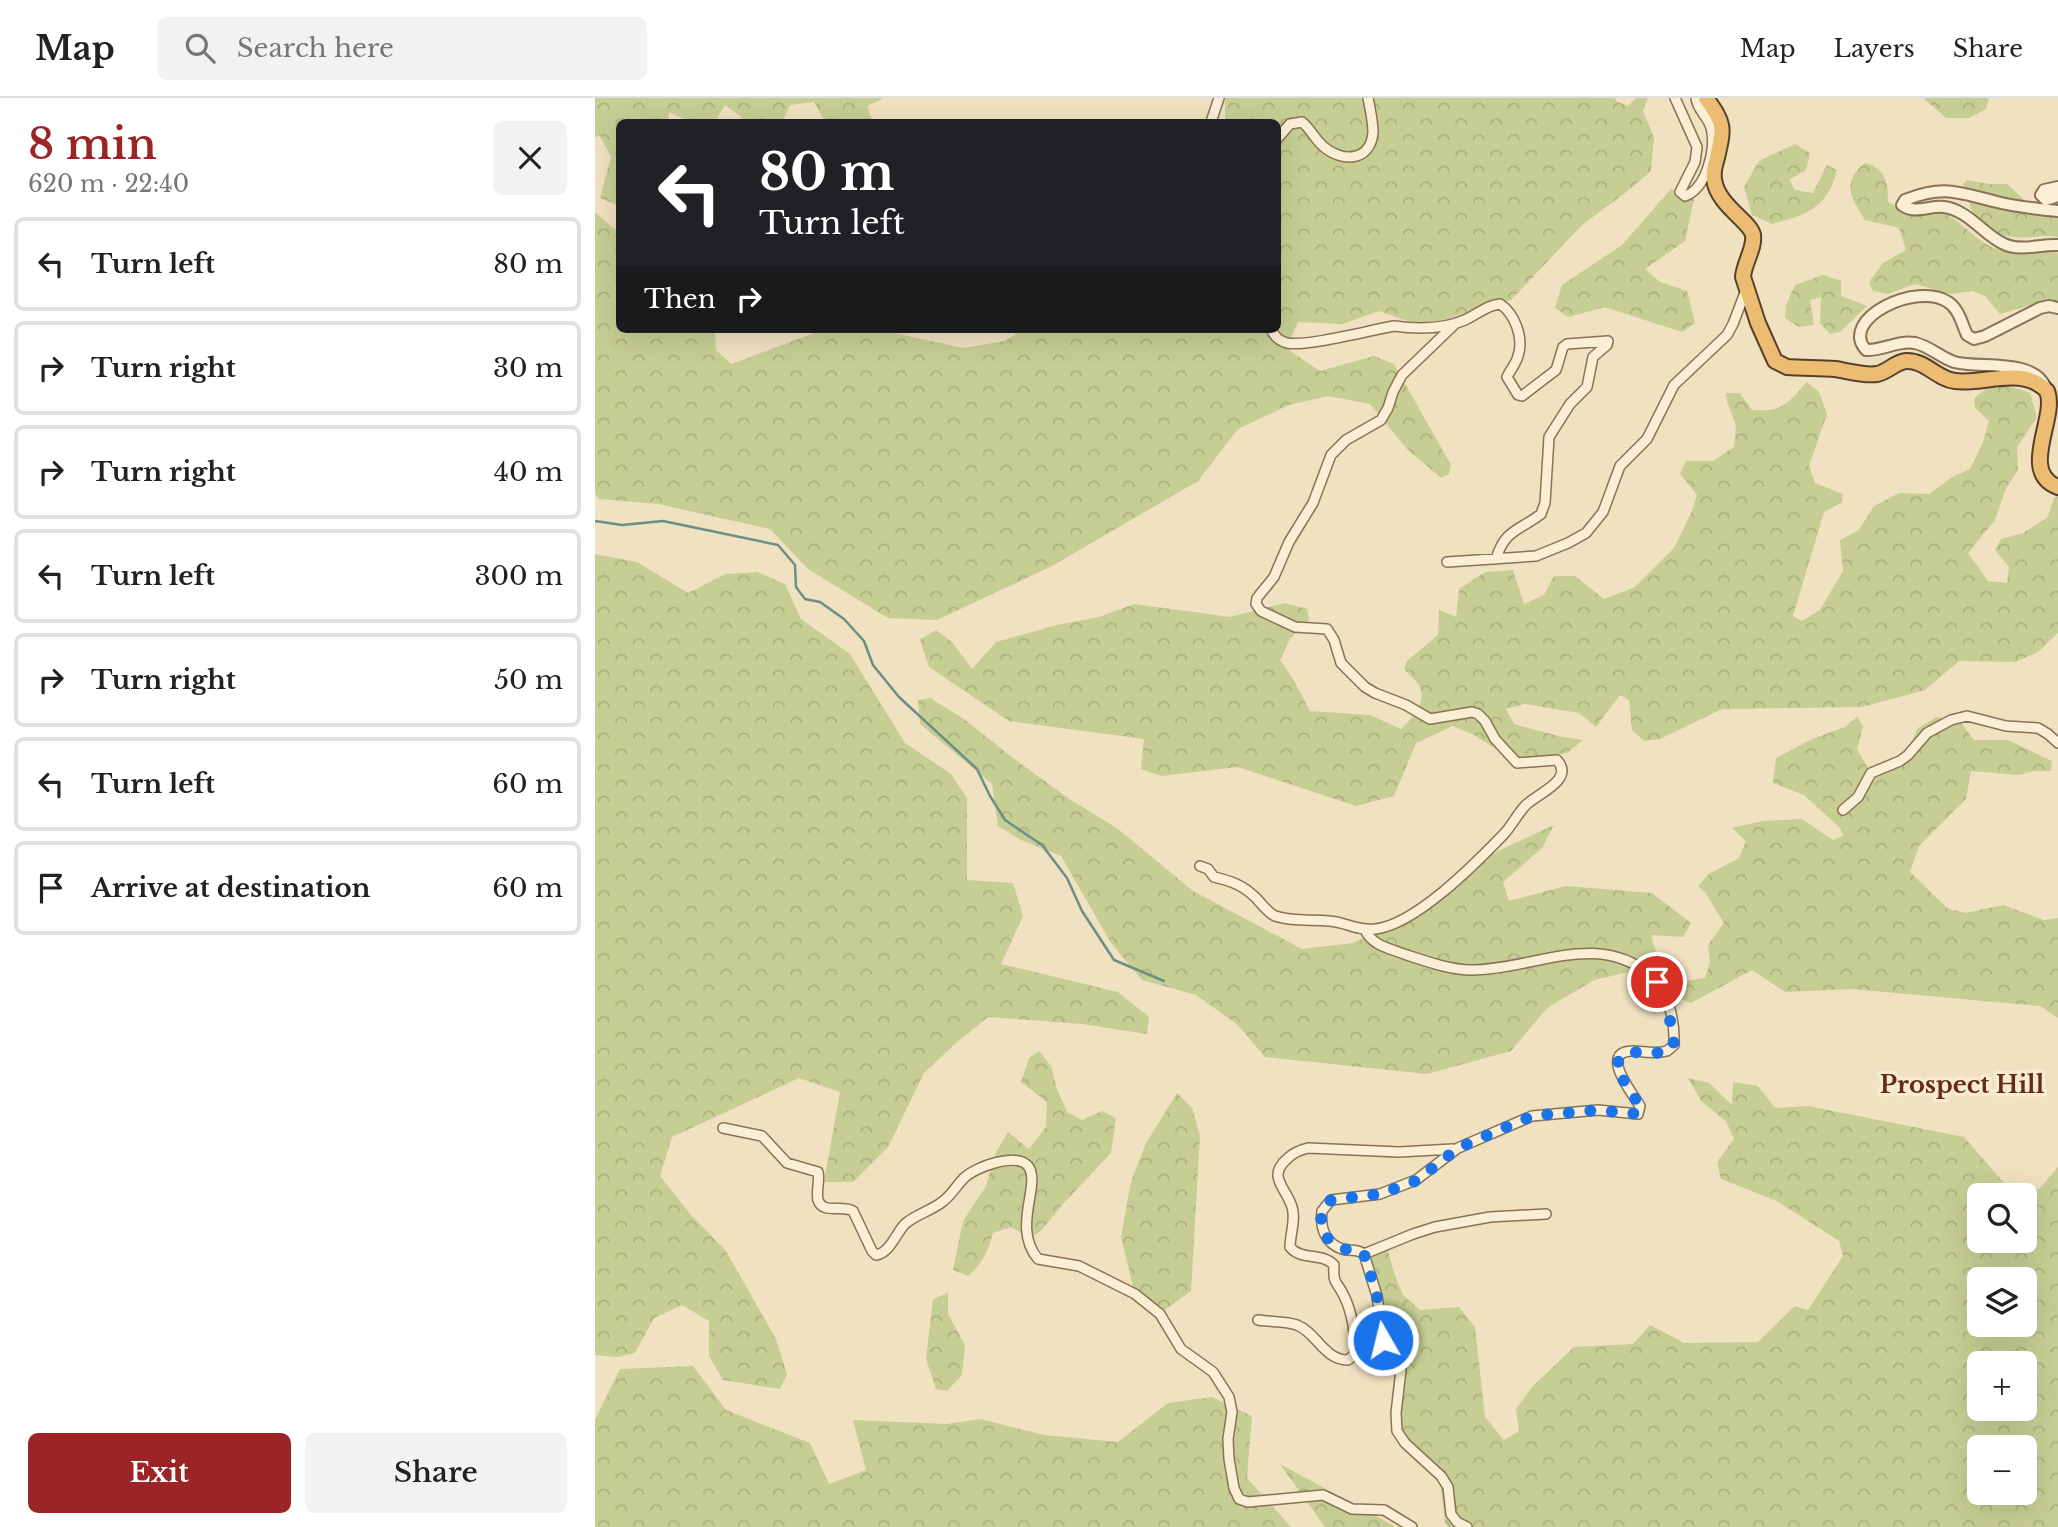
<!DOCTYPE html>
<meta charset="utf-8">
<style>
body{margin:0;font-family:"Libre Baskerville",serif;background:#f2f2f2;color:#222;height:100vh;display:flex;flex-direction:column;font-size:26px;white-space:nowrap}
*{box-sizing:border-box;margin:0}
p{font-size:23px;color:#767676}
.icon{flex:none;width:38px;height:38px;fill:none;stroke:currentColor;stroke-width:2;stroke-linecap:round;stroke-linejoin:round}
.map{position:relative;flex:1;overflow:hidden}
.details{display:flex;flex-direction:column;background:#fff;width:595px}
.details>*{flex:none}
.top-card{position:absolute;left:21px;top:21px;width:665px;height:214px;border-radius:10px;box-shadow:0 7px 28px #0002;background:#202124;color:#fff;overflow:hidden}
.tools{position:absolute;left:1372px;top:1085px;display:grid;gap:14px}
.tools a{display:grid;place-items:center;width:70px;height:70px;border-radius:10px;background:#fff;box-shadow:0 7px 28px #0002;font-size:35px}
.pin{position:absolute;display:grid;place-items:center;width:60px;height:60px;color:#fff;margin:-30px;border:4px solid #fff;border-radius:50%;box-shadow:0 2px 7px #0007}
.me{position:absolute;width:77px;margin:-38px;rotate:352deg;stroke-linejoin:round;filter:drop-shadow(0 0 5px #0008)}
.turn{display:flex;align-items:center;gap:24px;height:147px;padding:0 28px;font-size:32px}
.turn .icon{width:91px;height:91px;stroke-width:2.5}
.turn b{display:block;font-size:49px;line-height:60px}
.then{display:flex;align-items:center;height:66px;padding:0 28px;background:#0003;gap:14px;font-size:26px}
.round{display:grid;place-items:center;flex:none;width:74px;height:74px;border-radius:10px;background:#f2f2f2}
.headline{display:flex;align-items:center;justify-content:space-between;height:119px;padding:0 28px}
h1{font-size:42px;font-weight:600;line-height:52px;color:#9b2526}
.cta{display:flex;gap:14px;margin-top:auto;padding:14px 28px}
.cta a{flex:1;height:80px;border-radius:10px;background:#9b2526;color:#fff;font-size:28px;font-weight:600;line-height:80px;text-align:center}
.cta a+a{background:#f2f2f2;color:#222}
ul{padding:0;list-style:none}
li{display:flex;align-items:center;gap:21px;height:94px;margin:0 14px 10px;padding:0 14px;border:4px solid #e0e0e0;border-radius:10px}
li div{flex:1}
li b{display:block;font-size:26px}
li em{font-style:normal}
header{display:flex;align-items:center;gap:42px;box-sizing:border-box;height:98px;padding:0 35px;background:#fff;border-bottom:2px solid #e0e0e0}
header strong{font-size:33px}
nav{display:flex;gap:38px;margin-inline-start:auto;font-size:24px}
.search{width:490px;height:63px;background:#f2f2f2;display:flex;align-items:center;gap:18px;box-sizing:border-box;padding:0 24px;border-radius:10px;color:#767676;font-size:26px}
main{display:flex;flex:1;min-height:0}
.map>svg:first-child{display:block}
</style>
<header>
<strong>Map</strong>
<div class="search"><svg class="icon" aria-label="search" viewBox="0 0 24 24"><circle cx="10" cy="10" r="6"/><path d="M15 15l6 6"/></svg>Search here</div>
<nav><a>Map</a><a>Layers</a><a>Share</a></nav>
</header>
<main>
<section class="details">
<div class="headline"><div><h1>8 min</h1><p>620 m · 22:40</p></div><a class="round"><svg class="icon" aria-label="close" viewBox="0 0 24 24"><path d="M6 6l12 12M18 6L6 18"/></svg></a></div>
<ul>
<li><svg class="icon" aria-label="left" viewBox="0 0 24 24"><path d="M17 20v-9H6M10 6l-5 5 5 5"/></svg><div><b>Turn left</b></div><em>80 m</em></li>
<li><svg class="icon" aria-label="right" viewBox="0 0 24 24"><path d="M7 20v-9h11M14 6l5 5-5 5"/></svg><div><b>Turn right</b></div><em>30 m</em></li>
<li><svg class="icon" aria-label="right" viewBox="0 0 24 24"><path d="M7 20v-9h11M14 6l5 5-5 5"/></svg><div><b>Turn right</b></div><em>40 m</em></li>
<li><svg class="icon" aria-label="left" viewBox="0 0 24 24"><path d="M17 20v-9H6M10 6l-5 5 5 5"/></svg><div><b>Turn left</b></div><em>300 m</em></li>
<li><svg class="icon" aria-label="right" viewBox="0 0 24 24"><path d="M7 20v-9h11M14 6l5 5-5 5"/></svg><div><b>Turn right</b></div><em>50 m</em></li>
<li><svg class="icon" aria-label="left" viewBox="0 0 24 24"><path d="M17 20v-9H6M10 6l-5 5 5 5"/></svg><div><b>Turn left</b></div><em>60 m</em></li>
<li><svg class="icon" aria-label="arrive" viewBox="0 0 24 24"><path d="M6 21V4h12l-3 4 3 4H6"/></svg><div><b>Arrive at destination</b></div><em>60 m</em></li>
</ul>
<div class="cta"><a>Exit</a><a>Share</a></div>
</section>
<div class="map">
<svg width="1463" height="1429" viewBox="0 0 1463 1429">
<defs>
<pattern id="forest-crowns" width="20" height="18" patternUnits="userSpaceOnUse" patternTransform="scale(1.75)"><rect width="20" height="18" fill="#c7ce94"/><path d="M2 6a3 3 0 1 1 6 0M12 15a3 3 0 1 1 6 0" fill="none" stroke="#acb17f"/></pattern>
</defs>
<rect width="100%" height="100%" fill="#f0e1c0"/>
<path fill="url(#forest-crowns)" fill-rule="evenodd" d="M0,0h289l-17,8 5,13 5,3h-52l-11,-20 -24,3 -8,17h-42l1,-5 -16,-12 -10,17h-31v-3l-15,-7 -1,10h-49v84l-19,-8 11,-41 -11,-21 -5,1z
M630,0h390l1,3 12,5 8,-8h12l-5,13 11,27 -3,33 -22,19 -47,35 -71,75 -63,19 -32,5 -37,-13 -36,13 -45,-2 -12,26 34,23 54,-15 20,8 57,101 -2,9 -8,4 -34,-29 -37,-45 -42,-8 -39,9 -51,24 -40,52 -146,85 -115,54 -49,-2 -80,-49 -38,-40 -112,-25 -59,-5 -4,-5v-282l24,21v96h96l1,21 15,14 94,-35h51l87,19 42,-7 19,-12h253v-207h-52z
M1328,0h66l-3,11 -17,9h-23z
M1200,46l15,9 -4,17 -17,10 6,10 18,3 14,-28 10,5c-9,38 -31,45 -65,54l-20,-9 -8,-28 15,-26z
M1270,65c21,5 23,20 23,39 20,13 40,3 59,13 14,7 33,29 50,34 16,5 42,0 61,4v50l-7,-4 -51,15 -15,-18 -12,-5 -23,3 -35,-10 -27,10 -15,-3 -4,-9 14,-19 23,-13 -7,-22 -34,-8c-14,-22 -24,-38 0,-57z
M1372,82l22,4h18l25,23h26v30c-15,-3 -31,2 -45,0 -36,-5 -41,-23 -50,-53z
M1076,91l23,10 -9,42 -40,28 15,13 27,9 8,32 -13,9 -77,-25 -37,10 -13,-9 7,-23 60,-40z
M1228,177l18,6v15l26,10 -27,26 -10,2 -10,-11 1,-26 -11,3 4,25 -15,2 -14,-9 1,-13 9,-20z
M1212,284l12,10 8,22 -18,52 6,17 28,11 -2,9 -17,9 -31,104 9,5 18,-11 23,-39 -3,-31 19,-10 15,-24 25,-13 30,1 25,-18 16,-7 13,-27 6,-21 -14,-13 -1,-9c18,-19 33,-14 56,-6l7,24 -20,30 1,23 -12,18 -11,32 -27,33 20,28 19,2 2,-16 -14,-17 6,-11 22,-6 25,-16 6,-19 4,-2v137l-20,19 -23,10 -56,-1 -34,29 -63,17 -140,2 -62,30 -16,2 -12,-11 -3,-30 -9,-5 -24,32 -17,-14 -54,-9 -19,5 8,15 44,12 25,4 -16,13 -52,8 -41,-26 -21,-9 -37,17 -22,53 -38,10 -118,-39 -77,9 -20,-7 3,-30 -135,-18 -80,-54 -9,-27 16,-10 16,12 20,27 24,-27 61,-17 42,-8 35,-13 96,13 55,-14 22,6 2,11 -19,19 -10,21 13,19 17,32 60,4 31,14c10,-9 26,-27 19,-42 -3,-6 -12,-13 -16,-18l3,-8 31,-26 1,-25 17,7 3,-28 26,-17 28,-2 11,34 20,-9 10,-19h21l29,23 31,-12 39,-39 18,-37 5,-16 -17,-21 6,-13h27l21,-14 2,-21 -9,-25 -1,-8h14l12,17c31,2 35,-6 55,-28z
M0,456l42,8 51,31 38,-19 31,-2 28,12 16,35 49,35 55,89 46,31 16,24v82l46,3 10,33 -22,48 117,28 31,25 -2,17 -65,-10 -94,-7 -32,26 -32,30 -36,74 -35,35h-29l16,-90 -41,-14 -127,59 -12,39 31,39 35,36 50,88 11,35 -7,15 -57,-9 -14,-24v-35l-27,-16 -28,13 -19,35 -18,4 -22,-2z
M335,600l34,21 49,39 55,40 50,31 75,62 109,58 51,-6 52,-25 70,-56 79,-37 -12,23 -39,34 6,19 57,-15 86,7 39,30 -8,14 -32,-2 6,21 -19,14 -44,10 -47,28 -36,43 -84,23 -162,-17 -27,-32 -42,-30 -54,-15 -31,-37 -50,-87 -40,-16 -23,-14 -6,-42 -72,-60 -2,-24z
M1262,619l6,9 -6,23 11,19h31l19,-40 19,-11 23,4 14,19h34l44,21 -1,10h-18l-14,4 -48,-4 -5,28 -47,47 -9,26 37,36 18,5 38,-8 41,15 14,-2v100l-18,-12 -188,-17 -67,3 -33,-22 -61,33 -30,-10 2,-20 8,-5 14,13 20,-3 5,-16 -2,-17 16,-22 -19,-31 -7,-6 11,-12 30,-16 7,-17 -14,-13 31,-7 39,-2 31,21 10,-4 -3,-8 -36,-33 -31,-12 3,-25 36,-19 33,-12z
M444,953l12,15 6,23 10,23 15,8 20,-9 14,7 -5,35 -49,52 -21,26 -12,7 -18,-11 -18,6c-5,18 -10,30 -25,43l-15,-6 10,-49 23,-35 10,-34 12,-20 21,17 17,-22 1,-25 -26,-20 8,-24z
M1093,980l21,5 23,22 1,-23 25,4 17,22 33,-2 156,31 46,53 29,-1 19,-22v360h-610l-3,-4 -5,-44 -42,-50 -3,-65 -18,-32 -11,-68 12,-17 10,3 6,23 9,22 17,15 39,-3 16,20 10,90 19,23 15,-9 -3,-22 16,-22 42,-40 59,-3 17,-19 34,18 74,-1 37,-36 13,4 35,-54 -4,-15 -62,-40 -56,-22 -4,-17 17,-23 -8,-18 -24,-19zM1384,1097h46v46h-46zM1384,1181h46v46h-46zM1384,1265h46v46h-46zM1384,1349h46v46h-46z
M582,995l15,15 8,28 -9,155 -26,19 -13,-3 -19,-21 -12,-49 10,-55 14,-37z
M353,1195v21l17,31 -3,30 -15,16 -11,-2 -10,-30 7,-60z
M98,1268l33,44 84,33 19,41 37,-14 -13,-50 94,4 34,-5 63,16 74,7 50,-39 44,-6 40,19 -5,62 44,49h-696v-107l25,-51z
M685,1366l116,63h-71z"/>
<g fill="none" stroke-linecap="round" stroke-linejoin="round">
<path stroke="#6a9086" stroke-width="2.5" d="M0,423l27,4 41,-4 115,24 17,20 1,22 9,12 15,3 24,17 20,22 9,24 26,32 78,72 13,27 15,24 37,25 25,33 15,33 32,49 50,21"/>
<defs>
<path id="minor" d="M1080,0l22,49 -2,15 -15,30 5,4c21,-7 32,-48 26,-68 -3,-12 -14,-18 -15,-30
M616,24l8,-24
M682,41l13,-15 12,-2c9,7 13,18 22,25 19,16 47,14 49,-15 0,-11 -3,-23 -5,-34
M676,231c3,7 8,12 16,14 20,4 84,-13 107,-17 22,3 50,3 71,-6 11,-5 22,-15 35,-16 15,10 24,34 18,52 -2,8 -8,14 -11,21l11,18 4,1 34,-26 7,-23 4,-3 41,-3 -1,4 -14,12 -6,30 -17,17 -21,33 -4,66 -4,11c-22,17 -36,15 -45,45
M852,464l89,-6 32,-13 18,-10 17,-21 17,-46 27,-27 27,-54 53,-50 6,-11 13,-34
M1248,712l15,-13 13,-24 29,-12 8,-6 19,-22 24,-13 16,-4 39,10 32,2 10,6 10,9
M605,768l8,3 6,8c17,4 29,8 42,21 6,6 11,14 19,18 17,6 37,3 54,5 17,1 28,10 46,8 40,-4 100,-65 128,-94 9,-9 14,-21 23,-30 12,-12 49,-25 31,-45l-40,3 -22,-24 -10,-18 -7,-7 -6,-2 -42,7 -24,-14 -31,-12 -10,-6 -24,-24 -7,-23 -7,-11 -32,-2 -34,-16 -5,-7 1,-6 17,-21 15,-35 24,-39 18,-48 15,-15 35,-20 7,-12 5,-16 9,-17 54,-52
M770,832c8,16 24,18 39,24 21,7 46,16 68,16 61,0 126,-41 179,6 18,16 24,46 23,69l-7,6c-12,3 -22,1 -33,0 -37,-1 -1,43 6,55l-2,8 -40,-4 -66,6 -74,32 -42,32 -36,14 -49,6 -9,11c-2,17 3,32 20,38 8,3 14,-1 22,5l13,42 7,47 17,27 -5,43 1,18 8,12 36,33 7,11 3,27 6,8 10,5
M128,1030l39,8 25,27 31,9c2,9 -2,18 0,28 5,15 24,4 35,11l19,40 4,4c14,-2 20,-22 29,-31 11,-10 26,-13 37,-22 9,-6 14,-16 22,-24 11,-11 52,-26 64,-12 14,18 -17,61 10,93l41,7 56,28 25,20 21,35 32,23 16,25 3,15 -4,27 1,20 5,29 5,11 9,3 75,-7 29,14 32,1 28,17
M769,1156l49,-20 22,-7 55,-10 56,-3
M663,1222c12,2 28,1 39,5 20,8 27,35 51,35l7,-6c1,-18 -3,-42 -11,-58 -8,-17 -11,-10 -10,-31 -12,-13 -33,-4 -44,-18 0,-12 6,-28 2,-40 -6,-20 -26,-30 -4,-49 6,-6 12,-8 20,-10l91,4 54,-3"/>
<path id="tertiary" d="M1463,89l-14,3 -3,5 5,5 12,-4
M1463,113c-21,-2 -41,-4 -61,-9 -38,-9 -52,-18 -92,-2l-3,5c13,10 28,0 42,2 24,3 40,28 60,37 17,8 36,0 54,1
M1450,288c-14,-28 -65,-17 -91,-24 -14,-5 -25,-16 -39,-19 -17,-3 -33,8 -49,7 -28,-31 51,-69 82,-48 11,7 14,22 19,33l7,4 11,-3 55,-28 9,-2 9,2"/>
<path id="trunk" d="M1111,0c19,26 18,29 11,60 -2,6 -4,14 -3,21 3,26 36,42 39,56 2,13 -9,28 -10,42l15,46 17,38 12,6c15,1 32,1 48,2 13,2 29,7 42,5 11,-2 18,-12 29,-13 19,-1 31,18 49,20 30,4 67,-16 92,10 11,26 -29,81 11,96"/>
</defs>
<use href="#minor" stroke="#897257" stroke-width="12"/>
<use href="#tertiary" stroke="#897257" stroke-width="14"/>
<use href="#trunk" stroke="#57402c" stroke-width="18"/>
<use href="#minor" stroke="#faeed4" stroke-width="9"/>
<use href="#tertiary" stroke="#faeed4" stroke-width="10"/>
<use href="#trunk" stroke="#ecbc72" stroke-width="14"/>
</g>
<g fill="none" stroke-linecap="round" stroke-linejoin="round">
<path stroke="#1a73e8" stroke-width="12" stroke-dasharray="0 21.6" d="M788,1242l-6,-44 -13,-42 -5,-4 -17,-1 -16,-12 -4,-7 -1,-15 3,-8 7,-7 49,-6 36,-13 42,-33 74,-32 66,-6 40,4 2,-8 -21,-33 -3,-9 12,-12 34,1 12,-8 -8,-49 -9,-14"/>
</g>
<g text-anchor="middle" stroke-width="7" stroke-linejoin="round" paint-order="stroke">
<g font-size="24" font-weight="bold" fill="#672a1a" stroke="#f7ebd0">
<text x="1367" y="995">Prospect Hill</text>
</g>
</g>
</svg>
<div class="tools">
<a><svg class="icon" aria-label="search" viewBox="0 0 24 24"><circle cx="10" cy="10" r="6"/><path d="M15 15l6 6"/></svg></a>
<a><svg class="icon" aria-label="layers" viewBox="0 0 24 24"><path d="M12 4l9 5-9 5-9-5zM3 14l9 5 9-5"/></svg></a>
<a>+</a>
<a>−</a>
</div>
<div class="pin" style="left:1062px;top:884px;background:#d93025"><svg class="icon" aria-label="arrive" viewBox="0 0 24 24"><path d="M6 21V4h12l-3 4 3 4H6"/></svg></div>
<svg class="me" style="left:788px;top:1242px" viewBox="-20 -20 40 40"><circle r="17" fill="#1a73e8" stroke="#fff" stroke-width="3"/><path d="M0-11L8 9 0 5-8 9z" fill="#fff"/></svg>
<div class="top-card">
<div class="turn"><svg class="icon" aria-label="left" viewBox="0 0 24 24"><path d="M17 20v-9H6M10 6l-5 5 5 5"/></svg><div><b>80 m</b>Turn left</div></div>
<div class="then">Then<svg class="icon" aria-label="right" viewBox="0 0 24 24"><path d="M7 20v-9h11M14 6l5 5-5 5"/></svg></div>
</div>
</div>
</main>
